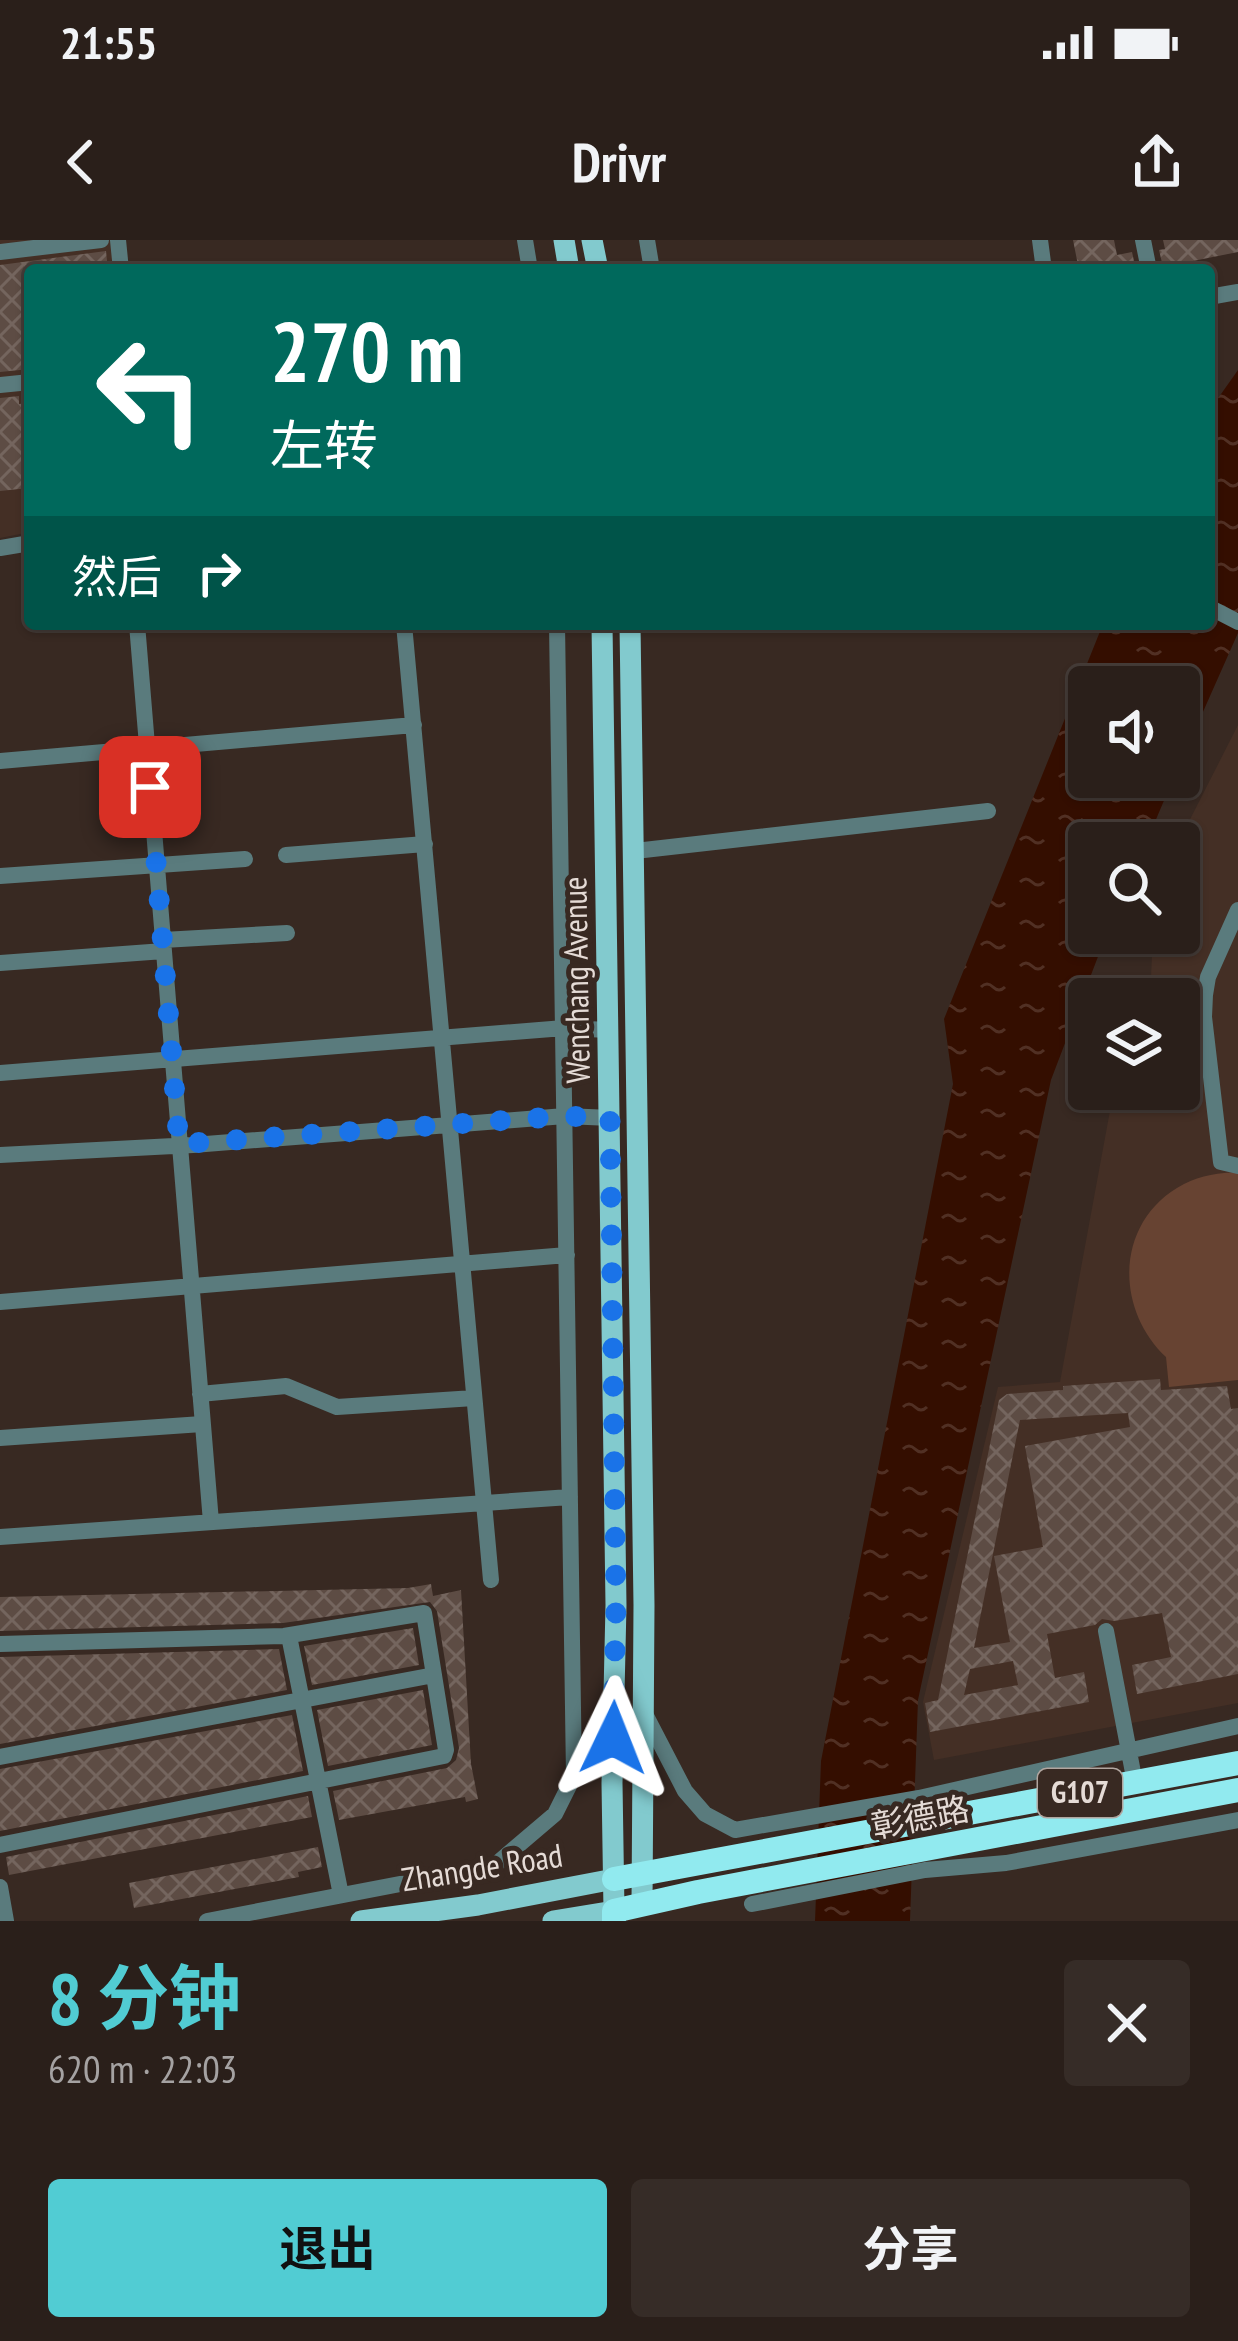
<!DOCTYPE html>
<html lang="zh">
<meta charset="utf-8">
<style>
body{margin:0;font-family:"PT Sans Narrow","Noto Sans SC",sans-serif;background:#362c27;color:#f1f3f6;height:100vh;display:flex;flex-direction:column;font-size:45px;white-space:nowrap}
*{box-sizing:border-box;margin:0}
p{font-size:39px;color:#a5a2a2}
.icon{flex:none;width:66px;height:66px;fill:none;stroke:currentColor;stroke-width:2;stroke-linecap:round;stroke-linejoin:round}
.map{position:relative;height:1681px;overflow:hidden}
.panel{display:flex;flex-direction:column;background:#2a1f1a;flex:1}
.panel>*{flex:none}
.banner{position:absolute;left:24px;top:24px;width:1191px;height:366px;border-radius:12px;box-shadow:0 3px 9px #0004,0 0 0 3px #463d39;background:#00695c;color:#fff;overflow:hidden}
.buttons{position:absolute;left:1068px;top:426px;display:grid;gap:24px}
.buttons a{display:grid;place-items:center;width:132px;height:132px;border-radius:12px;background:#2a1f1a;box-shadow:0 3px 9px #0004,0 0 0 3px #463d39;font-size:60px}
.pin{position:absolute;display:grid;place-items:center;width:102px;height:102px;color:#fff;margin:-51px;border-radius:24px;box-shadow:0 6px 18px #0006}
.me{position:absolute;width:132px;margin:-66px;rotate:2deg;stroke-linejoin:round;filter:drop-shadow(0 0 9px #0008)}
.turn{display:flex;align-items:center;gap:42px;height:252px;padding:0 48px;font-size:54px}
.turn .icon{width:156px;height:156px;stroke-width:2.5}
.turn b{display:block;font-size:84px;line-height:102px}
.then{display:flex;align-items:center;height:114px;padding:0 48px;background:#0003;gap:24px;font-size:45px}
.round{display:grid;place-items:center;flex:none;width:126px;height:126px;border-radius:12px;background:#362c27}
.headline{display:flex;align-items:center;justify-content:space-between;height:204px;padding:0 48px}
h1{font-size:72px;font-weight:700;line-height:90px;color:#51ccd3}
.cta{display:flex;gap:24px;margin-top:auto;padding:24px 48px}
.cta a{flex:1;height:138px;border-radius:12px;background:#51ccd3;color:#111;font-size:48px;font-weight:700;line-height:138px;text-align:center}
.cta a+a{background:#362c27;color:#f1f3f6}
.status{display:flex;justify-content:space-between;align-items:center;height:84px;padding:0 60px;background:#2a1f1a;direction:ltr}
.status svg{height:33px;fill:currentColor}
header{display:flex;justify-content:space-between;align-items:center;height:156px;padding:0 48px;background:#2a1f1a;font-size:54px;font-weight:700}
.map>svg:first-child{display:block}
</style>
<div class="status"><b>21:55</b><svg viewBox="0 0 49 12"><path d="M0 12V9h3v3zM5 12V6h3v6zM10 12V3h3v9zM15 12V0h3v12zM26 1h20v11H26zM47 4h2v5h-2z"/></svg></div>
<header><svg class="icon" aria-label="back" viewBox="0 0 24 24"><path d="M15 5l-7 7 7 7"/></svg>Drivr<svg class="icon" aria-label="share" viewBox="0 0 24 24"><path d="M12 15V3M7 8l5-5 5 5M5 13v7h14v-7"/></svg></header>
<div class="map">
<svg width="1238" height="1681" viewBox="0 0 1238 1681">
<defs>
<pattern id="water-ripples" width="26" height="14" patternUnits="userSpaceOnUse" patternTransform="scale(3)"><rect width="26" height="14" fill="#340e00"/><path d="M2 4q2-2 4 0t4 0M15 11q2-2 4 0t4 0" fill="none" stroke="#513024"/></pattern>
<pattern id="building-cross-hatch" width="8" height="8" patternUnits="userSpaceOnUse" patternTransform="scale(3)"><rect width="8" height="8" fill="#5d4c44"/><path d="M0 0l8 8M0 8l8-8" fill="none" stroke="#74655e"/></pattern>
</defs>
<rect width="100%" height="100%" fill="#382922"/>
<path fill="#442f25" d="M0,0h125l3,30h-98v262l-30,6z
M1238,485v978l-304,57 -11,-58 75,-315 62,-5 54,-293h65v-90h-29l3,-66h26l-1,-90z"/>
<path fill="#674332" d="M1238,932v208l-69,7 -3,-30c-53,-50 -50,-138 18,-173 17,-9 36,-11 54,-12z"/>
<path fill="url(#water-ripples)" d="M1238,130v263l-59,133v-79h-90v90h85l-28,66h-57v90h18l-56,147 -133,620 -8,221h-95l6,-160 132,-677 -9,-65 159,-395h106v-213z"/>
<path fill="url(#building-cross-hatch)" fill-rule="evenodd" d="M1073,0h41l3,15 15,-3 4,18h-57z
M1163,0h75v12l-75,15 -4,-17 6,-1z
M106,11l2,19h-78v99l-30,3v-107z
M19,156v8l11,-1v59l-4,1 3,25 -29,3v-93z
M1160,1139l1,11 66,-4 4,23 7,-1v266l-101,20 -5,-29 39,-8 -9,-44 -48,8 -12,-2 -7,6 -48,9 8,44 29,-6 5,30 -159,30 -5,-29 13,-3 61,-300 8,-6 56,-4v-4zM1128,1173l2,14 -105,19 18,101 -49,9 16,86 -36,6 46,-228zM1013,1421l5,24 -54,10 6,-26z
M431,1344l2,12 28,-6 10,174 7,35 -12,3 -1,-5 -126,23 -6,-29 114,-23 9,-8 3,-12 -22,-137 -7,-9 -147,21 -283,8v-34l408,-9z
M413,1388l6,37 -107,20 -8,-39z
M279,1409l8,41 -287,54v-87z
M423,1450l9,55 -104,21 -11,-56z
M292,1475l11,56 -303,60v-62z
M308,1556l4,21 -303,58 -3,-18z
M318,1607l4,20 -24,5 1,5 -165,31 -5,-25z"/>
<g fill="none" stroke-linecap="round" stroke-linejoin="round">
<path stroke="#5a7b7d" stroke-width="16" d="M118,0l3,30
M525,0l5,30
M647,0l5,30
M1040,0l4,30
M1143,0l6,30
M0,12l101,-12
M1209,57l29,-5
M0,145l30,-3
M0,308l30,-5
M1209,367l29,15
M137,384l74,898
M404,384l87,956
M0,521l414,-36
M635,611l353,-40
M286,615l139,-11
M0,636l245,-17
M1238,670l-30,67 -3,18 -1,22 17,145 17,4
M163,700l124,-7
M0,723l164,-12
M0,833l564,-45 45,2
M0,915l193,-10 372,-29 46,2
M0,1062l567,-47
M200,1154l86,-8 51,21 137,-9
M0,1198l202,-14
M0,1297l570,-40
M1106,1391l29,152
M289,1396l52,259
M0,1404l284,-8 140,-23 22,137 -2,6 -444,89
M645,1474l40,77 20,23 30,16 184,-32 319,-72
M0,1517l434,-82
M0,1647l6,34
M752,1664l173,-34 81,-7 232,-43
M207,1681l287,-55 61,-52 19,-38 -17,-1152"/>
<path stroke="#82cace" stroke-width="21" d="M564,0l5,30
M592,0l6,30
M630,384l14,981 -2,299
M361,1681l117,-16 136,-26
M553,1681l61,-10 -2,-128 4,-178 -14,-981"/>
<path stroke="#91eaef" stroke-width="24" d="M614,1639l624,-116
M614,1681v-10l84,-19 540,-102"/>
</g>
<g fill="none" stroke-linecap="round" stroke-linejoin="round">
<path stroke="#1a73e8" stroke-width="21" stroke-dasharray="0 37.8" d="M150,547l29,357 386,-28 45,2 6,487 -3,133"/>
</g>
<g text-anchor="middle" stroke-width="10" stroke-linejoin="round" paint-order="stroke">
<rect fill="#382922" stroke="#b1a6a0" stroke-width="3" x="1038" y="1529" width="84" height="48" rx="9"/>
<g font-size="30" font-weight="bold" fill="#e5dbd6">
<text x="1080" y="1563">G107</text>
</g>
<g font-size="33" fill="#e5dbd6" stroke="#382922">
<text transform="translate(576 740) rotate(-91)" y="12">Wenchang Avenue</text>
<text transform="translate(920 1577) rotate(-11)" y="12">彰德路</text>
<text transform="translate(482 1627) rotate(-9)" y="12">Zhangde Road</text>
</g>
</g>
</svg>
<div class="buttons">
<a><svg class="icon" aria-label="sound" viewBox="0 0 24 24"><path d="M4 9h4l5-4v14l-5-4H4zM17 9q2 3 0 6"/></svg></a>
<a><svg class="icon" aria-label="search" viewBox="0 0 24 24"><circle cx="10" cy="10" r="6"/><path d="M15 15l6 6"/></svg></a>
<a><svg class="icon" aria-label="layers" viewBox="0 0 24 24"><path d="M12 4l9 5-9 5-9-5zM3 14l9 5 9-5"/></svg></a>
</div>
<div class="pin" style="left:150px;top:547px;background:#d93025"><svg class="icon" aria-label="arrive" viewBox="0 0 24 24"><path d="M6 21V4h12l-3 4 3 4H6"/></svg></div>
<svg class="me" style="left:613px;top:1498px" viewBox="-20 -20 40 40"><path d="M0-17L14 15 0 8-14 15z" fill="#1a73e8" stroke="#fff" stroke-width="4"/></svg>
<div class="banner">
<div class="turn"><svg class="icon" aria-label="left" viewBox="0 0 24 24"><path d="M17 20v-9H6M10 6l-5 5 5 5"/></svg><div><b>270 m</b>左转</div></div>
<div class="then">然后<svg class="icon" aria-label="right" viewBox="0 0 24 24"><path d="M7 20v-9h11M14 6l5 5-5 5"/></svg></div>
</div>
</div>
<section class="panel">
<div class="headline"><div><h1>8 分钟</h1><p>620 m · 22:03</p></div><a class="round"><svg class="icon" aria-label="close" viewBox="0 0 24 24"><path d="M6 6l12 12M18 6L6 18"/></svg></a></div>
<div class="cta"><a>退出</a><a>分享</a></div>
</section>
